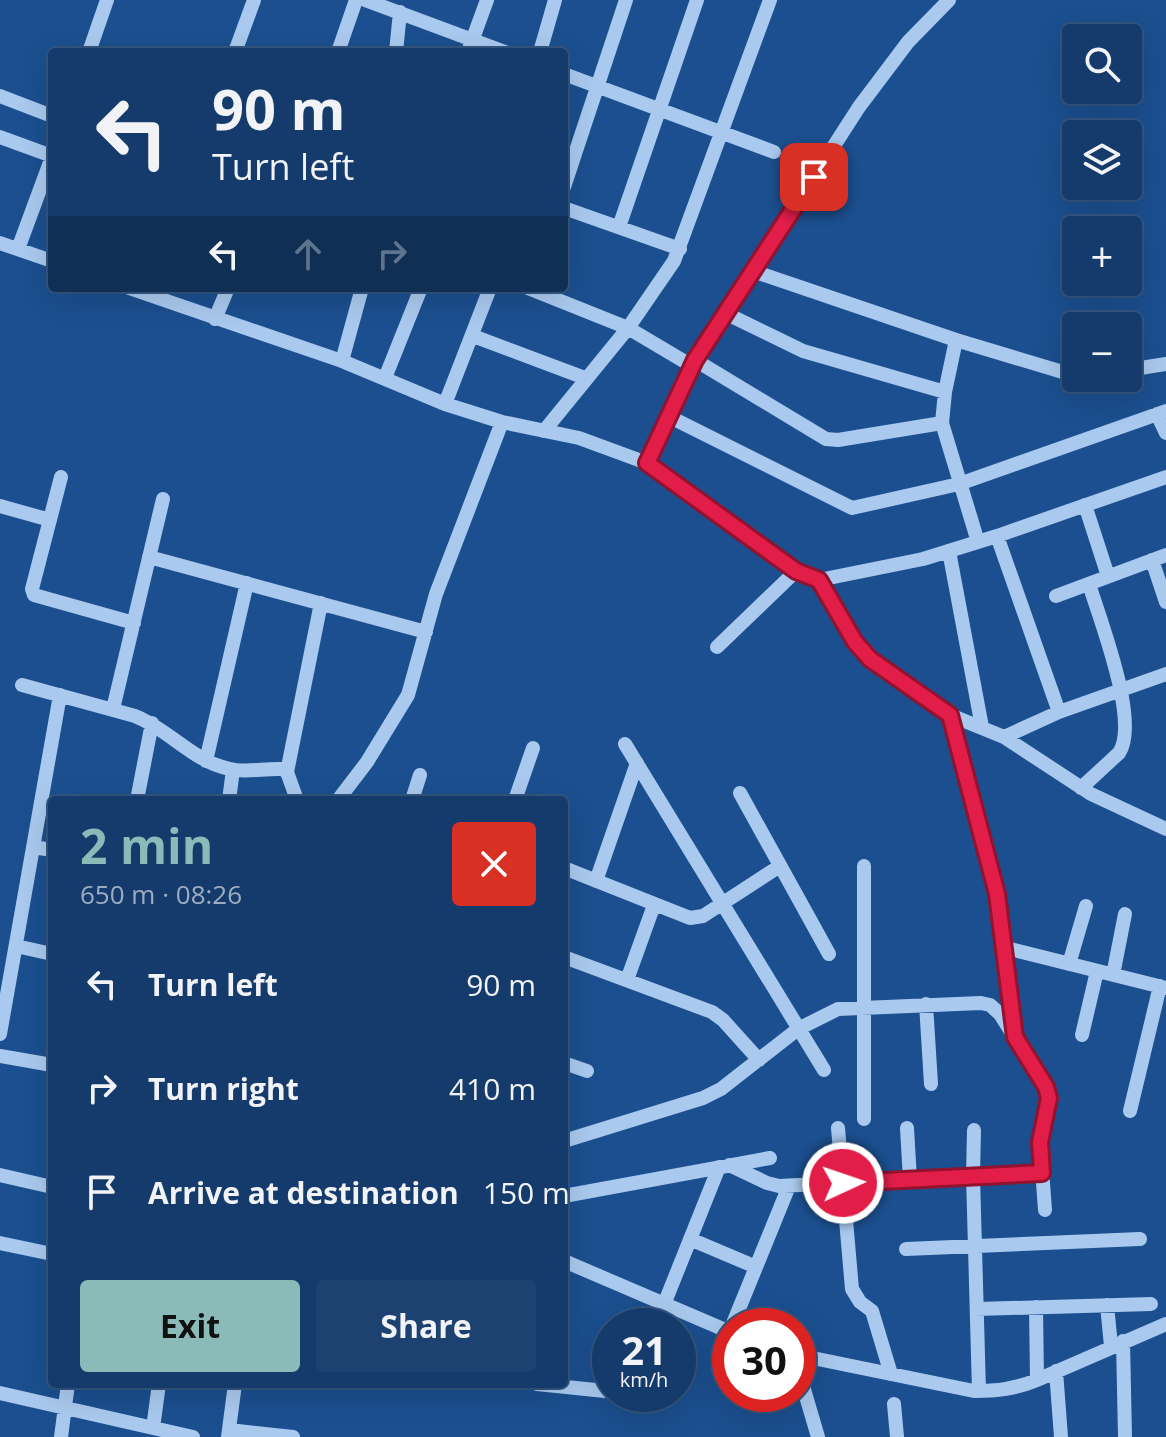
<!DOCTYPE html>
<meta charset="utf-8">
<style>
body{margin:0;font-family:"Open Sans",sans-serif;background:#1d4271;color:#f1f3f6;height:100vh;display:flex;flex-direction:column;font-size:30px;white-space:nowrap}
*{box-sizing:border-box;margin:0}
p{font-size:26px;color:#9dadc1}
.icon{flex:none;width:44px;height:44px;fill:none;stroke:currentColor;stroke-width:2;stroke-linecap:round;stroke-linejoin:round}
.map{position:relative;flex:1;overflow:hidden}
.sheet{position:absolute;left:48px;top:796px;width:520px;height:592px;display:flex;flex-direction:column;background:#143b6b;border-radius:8px;box-shadow:0 8px 32px #0002,0 0 0 2px #33557e}
.sheet>*{flex:none}
.top-card{position:absolute;left:48px;top:48px;width:520px;height:244px;border-radius:8px;box-shadow:0 8px 32px #0002,0 0 0 2px #33557e;background:#143b6b;color:#f1f3f6;overflow:hidden}
.fabs{position:absolute;left:1062px;top:24px;display:grid;gap:16px}
.fabs a{display:grid;place-items:center;width:80px;height:80px;border-radius:8px;background:#143b6b;box-shadow:0 8px 32px #0002,0 0 0 2px #33557e;font-size:40px}
.speed{position:absolute;left:592px;top:1308px;display:flex;gap:16px;font-size:40px;font-weight:700;text-align:center}
.speed>*{display:grid;place-content:center;width:104px;height:104px;border-radius:50%;background:#143b6b;box-shadow:0 8px 32px #0002,0 0 0 2px #33557e;line-height:1}
.speed small{font-size:20px;font-weight:400}
.speed .limit{border:12px solid #d22;background:#fff;color:#111}
.pin{position:absolute;display:grid;place-items:center;width:68px;height:68px;color:#fff;margin:-34px;border-radius:16px;box-shadow:0 4px 12px #0006}
.me{position:absolute;width:88px;margin:-44px;rotate:87deg;stroke-linejoin:round;filter:drop-shadow(0 0 6px #0008)}
.turn{display:flex;align-items:center;gap:28px;height:168px;padding:0 32px;font-size:36px}
.turn .icon{width:104px;height:104px;stroke-width:2.5}
.turn b{display:block;font-size:56px;line-height:68px}
.lanes{display:flex;align-items:center;height:76px;padding:0 32px;background:#0003;justify-content:center;gap:40px;direction:ltr}
.lanes .off{opacity:.35}
.round{display:grid;place-items:center;flex:none;width:84px;height:84px;border-radius:8px;background:#1d4271}
.overview{display:flex;align-items:center;justify-content:space-between;height:136px;padding:0 32px}
h1{font-size:48px;font-weight:700;line-height:60px;color:#8bbbb9}
.cta{display:flex;gap:16px;margin-top:auto;padding:16px 32px}
.cta a{flex:1;height:92px;border-radius:8px;background:#8bbbb9;color:#111;font-size:32px;font-weight:700;line-height:92px;text-align:center}
.cta a+a{background:#1d4271;color:#f1f3f6}
ul{padding:0;list-style:none}
li{display:flex;align-items:center;gap:24px;height:104px;padding:0 32px}
li div{flex:1}
li b{display:block;font-size:30px}
li em{font-style:normal}
.map>svg:first-child{display:block}
</style>
<div class="map">
<svg width="1166" height="1437" viewBox="0 0 1166 1437">
<rect width="100%" height="100%" fill="#1b4f8f"/>
<g fill="none" stroke-linecap="round" stroke-linejoin="round">
<path stroke="#a9c9ee" stroke-width="14" d="M365,0l140,52
M89,52l18,-52
M235,52l19,-52
M338,52l18,-52
M396,52l4,-40
M468,52l19,-52
M540,52l15,-52
M564,74l210,78
M0,96l52,20
M0,137l52,19
M564,187l62,-187
M564,208l116,41
M619,227l78,-227
M0,243l52,18
M18,249l34,-92
M753,271l203,69 120,36
M129,288l213,73 103,43 57,18 77,16 68,25 149,108 23,9 104,-21 74,-23 169,-59
M528,288l100,40 64,38
M725,313l78,38 142,41
M215,319l13,-31
M473,336l112,42
M956,340l-11,52 -3,31 36,119
M695,360l131,79 12,1 104,-17
M342,361l20,-73
M1128,370l38,-6
M385,378l36,-90
M445,404l45,-116
M1157,414l9,19
M668,416l184,92 107,-24 207,-73
M544,431l84,-103 46,-67 96,-261
M647,463l45,-97 167,-259 49,-65 41,-42
M61,477l-29,112 2,6 100,28
M1085,505l23,71
M0,506l50,14
M997,536l62,176
M949,551l33,176
M149,557l277,75
M1152,560l14,42
M819,580l36,62 28,28 67,45 54,22 87,57 75,35
M1056,596l110,-41
M717,647l79,-76
M22,685l113,31c35,14 57,45 95,53 16,4 35,-1 52,0l5,3 10,28
M113,709l50,-210
M950,715l47,179 18,138
M1004,737l55,-25 107,-38
M625,744l199,326
M206,761l41,-178
M287,772l34,-169
M1081,788l38,-35c21,-31 -19,-133 -30,-169
M740,793l89,161
M137,800l15,-77
M229,800l4,-30
M338,800l29,-38 41,-67 28,-101 66,-172
M412,800l8,-25
M515,800l18,-52
M33,847l19,3
M864,866v253
M564,868l126,50 13,-2 77,-50
M596,881l41,-118
M16,946l36,8
M1006,948l160,40
M564,957l148,55 11,8 36,40
M1069,964l17,-58
M1113,975l12,-61
M627,980l27,-75
M926,1004l5,80
M0,1034l60,-339
M1082,1035l15,-64
M0,1056l52,9
M564,1063l23,8
M1130,1111l30,-125
M838,1128l14,161 8,13 12,9 19,63
M907,1128l3,52
M974,1130l-1,46 6,215
M564,1141l139,-43 18,-9 77,-60 40,-20 143,-6 9,2 10,9 46,73 3,11 -9,44 5,68
M729,1165l38,18 12,3 263,-13
M0,1175l52,12
M564,1196l206,-38
M690,1239l66,28
M0,1243l52,11
M906,1249l234,-10
M564,1261l166,71
M665,1302l54,-135
M1107,1305l4,41
M1036,1307l1,73
M977,1309l174,-5
M650,1326l12,-25
M732,1326l57,-140
M1123,1341l2,96
M798,1355l176,36c23,0 41,-2 63,-11l129,-56
M798,1369l20,68
M1056,1371l5,66
M537,1384l68,7
M0,1393l193,44
M894,1404l3,33
M153,1428l6,-44
M229,1430l64,7
M61,1437l7,-53
M228,1437l7,-53"/>
</g>
<g fill="none" stroke-linecap="round" stroke-linejoin="round">
<defs>
<path id="route" d="M814,177l-119,183 -48,103 149,108 23,9 36,62 15,17 80,56 47,179 18,143 31,50 3,11 -9,44 2,31 -199,10"/>
</defs>
<use href="#route" stroke="#92132f" stroke-width="20"/>
<use href="#route" stroke="#e11d48" stroke-width="14"/>
</g>
</svg>
<div class="fabs">
<a><svg class="icon" aria-label="search" viewBox="0 0 24 24"><circle cx="10" cy="10" r="6"/><path d="M15 15l6 6"/></svg></a>
<a><svg class="icon" aria-label="layers" viewBox="0 0 24 24"><path d="M12 4l9 5-9 5-9-5zM3 14l9 5 9-5"/></svg></a>
<a>+</a>
<a>−</a>
</div>
<div class="speed"><div>21<small>km/h</small></div><div class="limit">30</div></div>
<div class="pin" style="left:814px;top:177px;background:#d93025"><svg class="icon" aria-label="arrive" viewBox="0 0 24 24"><path d="M6 21V4h12l-3 4 3 4H6"/></svg></div>
<svg class="me" style="left:843px;top:1183px" viewBox="-20 -20 40 40"><circle r="17" fill="#e11d48" stroke="#fff" stroke-width="3"/><path d="M0-11L8 9 0 5-8 9z" fill="#fff"/></svg>
<div class="top-card">
<div class="turn"><svg class="icon" aria-label="left" viewBox="0 0 24 24"><path d="M17 20v-9H6M10 6l-5 5 5 5"/></svg><div><b>90 m</b>Turn left</div></div>
<div class="lanes"><svg class="icon" aria-label="left" viewBox="0 0 24 24"><path d="M17 20v-9H6M10 6l-5 5 5 5"/></svg><svg class="icon off" aria-label="ahead" viewBox="0 0 24 24"><path d="M12 20V5M6 11l6-6 6 6"/></svg><svg class="icon off" aria-label="right" viewBox="0 0 24 24"><path d="M7 20v-9h11M14 6l5 5-5 5"/></svg></div>
</div>
<section class="sheet">
<div class="overview"><div><h1>2 min</h1><p>650 m · 08:26</p></div><a class="round" style="background:#d93025;color:#fff"><svg class="icon" aria-label="close" viewBox="0 0 24 24"><path d="M6 6l12 12M18 6L6 18"/></svg></a></div>
<ul>
<li><svg class="icon" aria-label="left" viewBox="0 0 24 24"><path d="M17 20v-9H6M10 6l-5 5 5 5"/></svg><div><b>Turn left</b></div><em>90 m</em></li>
<li><svg class="icon" aria-label="right" viewBox="0 0 24 24"><path d="M7 20v-9h11M14 6l5 5-5 5"/></svg><div><b>Turn right</b></div><em>410 m</em></li>
<li><svg class="icon" aria-label="arrive" viewBox="0 0 24 24"><path d="M6 21V4h12l-3 4 3 4H6"/></svg><div><b>Arrive at destination</b></div><em>150 m</em></li>
</ul>
<div class="cta"><a>Exit</a><a>Share</a></div>
</section>
</div>
